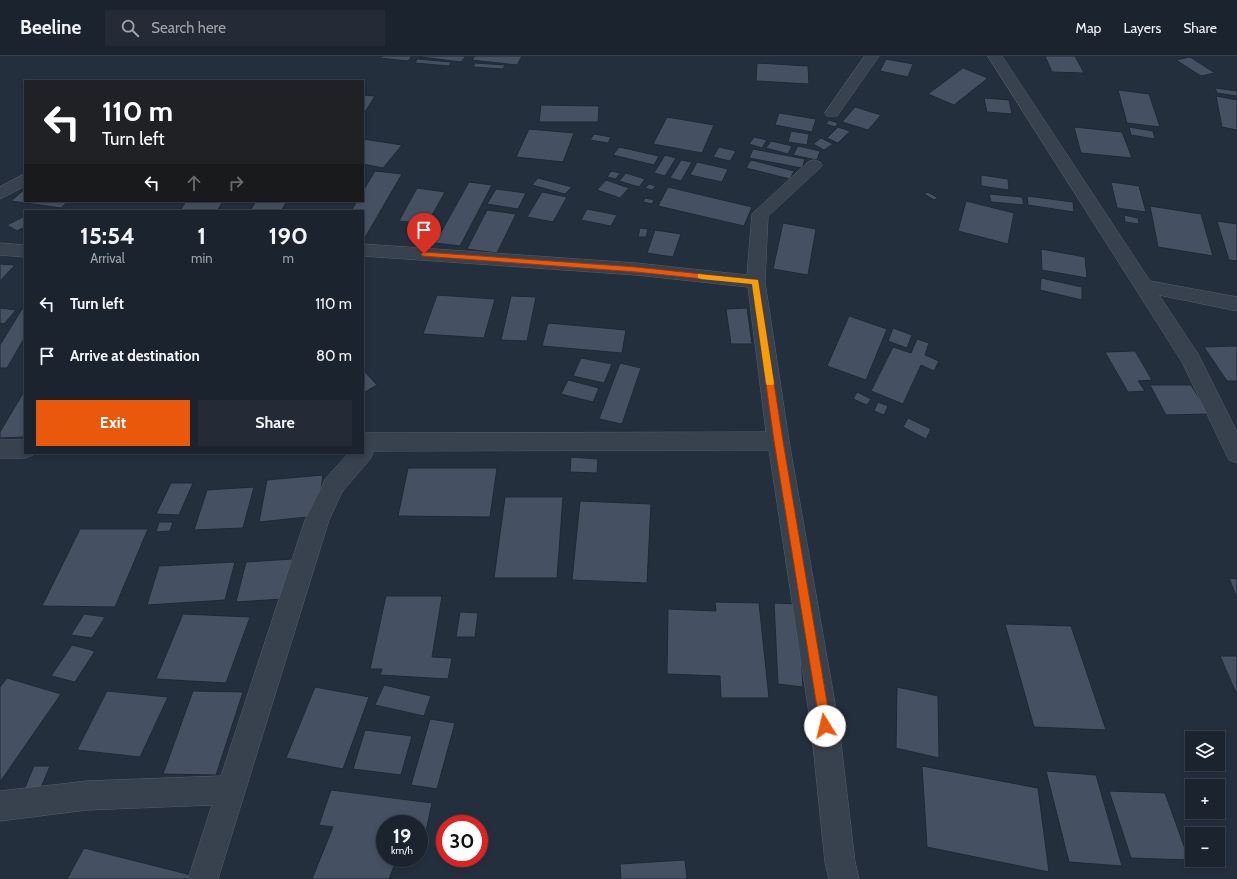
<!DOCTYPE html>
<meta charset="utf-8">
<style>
body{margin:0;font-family:Cabin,sans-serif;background:#242b36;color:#f1f3f6;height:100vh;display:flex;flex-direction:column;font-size:15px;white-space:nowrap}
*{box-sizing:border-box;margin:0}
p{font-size:13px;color:#a0a4aa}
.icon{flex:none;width:22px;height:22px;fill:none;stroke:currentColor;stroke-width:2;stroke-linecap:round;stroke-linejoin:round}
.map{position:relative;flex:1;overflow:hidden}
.details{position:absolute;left:24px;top:154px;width:340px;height:244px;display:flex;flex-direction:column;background:#1b232e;border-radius:0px;box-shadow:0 2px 6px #0003,0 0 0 1px #39404a}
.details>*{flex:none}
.top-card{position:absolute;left:24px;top:24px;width:340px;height:122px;border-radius:0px;box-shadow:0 2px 6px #0003,0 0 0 1px #39404a;background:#202124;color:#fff;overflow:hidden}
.controls{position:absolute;left:1185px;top:675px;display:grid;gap:8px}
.controls a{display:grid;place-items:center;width:40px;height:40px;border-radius:0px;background:#1b232e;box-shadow:0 2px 6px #0003,0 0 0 1px #39404a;font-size:20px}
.speed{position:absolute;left:376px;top:759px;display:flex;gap:8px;font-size:20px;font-weight:700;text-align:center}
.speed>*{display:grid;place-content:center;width:52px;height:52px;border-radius:50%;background:#1b232e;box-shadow:0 2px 6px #0003,0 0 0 1px #39404a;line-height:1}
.speed small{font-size:10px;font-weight:400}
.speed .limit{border:6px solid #d22;background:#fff;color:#111}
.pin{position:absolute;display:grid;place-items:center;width:34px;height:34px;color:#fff;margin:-41px -17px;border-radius:50% 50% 50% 0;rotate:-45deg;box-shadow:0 0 4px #0007}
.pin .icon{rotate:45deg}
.me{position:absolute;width:44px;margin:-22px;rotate:351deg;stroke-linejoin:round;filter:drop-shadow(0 0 3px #0008)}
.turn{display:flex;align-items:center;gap:14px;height:84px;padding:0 12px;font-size:18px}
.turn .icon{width:52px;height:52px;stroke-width:2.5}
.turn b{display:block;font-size:28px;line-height:34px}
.lanes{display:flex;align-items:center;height:38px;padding:0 12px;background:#0003;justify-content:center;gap:20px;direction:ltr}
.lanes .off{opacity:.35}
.eta{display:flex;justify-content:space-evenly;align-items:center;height:68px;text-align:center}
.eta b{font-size:24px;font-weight:700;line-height:28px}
.primary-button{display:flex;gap:8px;margin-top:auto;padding:8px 12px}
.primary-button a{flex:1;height:46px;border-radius:0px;background:#ea580c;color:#fff;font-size:16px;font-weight:700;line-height:46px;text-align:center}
.primary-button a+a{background:#242b36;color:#f1f3f6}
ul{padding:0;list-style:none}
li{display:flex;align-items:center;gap:12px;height:52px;padding:0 12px}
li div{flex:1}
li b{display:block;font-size:15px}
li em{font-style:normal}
header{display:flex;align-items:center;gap:24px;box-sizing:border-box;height:56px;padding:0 20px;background:#1b232e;border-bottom:1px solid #39404a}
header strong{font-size:19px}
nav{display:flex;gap:22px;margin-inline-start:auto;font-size:14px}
.search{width:280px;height:36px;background:#242b36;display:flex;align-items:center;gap:10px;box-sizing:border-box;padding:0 14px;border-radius:0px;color:#a0a4aa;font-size:15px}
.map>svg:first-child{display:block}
</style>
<header>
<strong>Beeline</strong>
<div class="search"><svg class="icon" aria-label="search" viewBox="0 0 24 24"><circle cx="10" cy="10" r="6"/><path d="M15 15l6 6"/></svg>Search here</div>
<nav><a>Map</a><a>Layers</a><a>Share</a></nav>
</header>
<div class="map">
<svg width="1237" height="823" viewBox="0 0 1237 823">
<rect width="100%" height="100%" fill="#242f3e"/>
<path fill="#455162" stroke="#1f2835" d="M382,0h30l-4,5 -28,-3z
M422,0h44l-5,6 -40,-5z
M475,0h47l-5,9 -45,-5z
M1045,0h30l9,17 -32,-1z
M1190,1l25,16 -14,3 -25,-16z
M417,3l34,3 -2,4 -34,-3z
M886,3l27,5 -5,13 -28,-6z
M475,7l30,2 -2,4 -30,-2z
M757,7l51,3 1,18 -53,-3z
M963,12l25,10 -34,27 -26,-11z
M1215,32l22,3v5l-20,-3z
M1118,34l31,4 11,33 -33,-4z
M363,39l12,1 -12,19z
M1216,40l21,4v30l-15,-3z
M984,42l25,2 3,14 -25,-2z
M541,49l58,1 -1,16h-59z
M855,51l26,8 -13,15 -26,-8z
M779,57l37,6 -4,13 -37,-7z
M667,61l47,8 -12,28 -49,-9z
M829,64l9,3 -3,4 -9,-3z
M838,71l12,4 -12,12 -11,-5z
M1074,71l48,5 10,26 -51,-5z
M1129,71l24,4 2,8 -24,-4z
M529,73l45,4 -11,29 -47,-5z
M791,75l18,3 -2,11 -19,-3z
M594,78l17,3 -3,6 -18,-3z
M754,81l13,3 -5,8 -13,-4z
M821,82l12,6 -9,6 -11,-6z
M363,83l39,6 -19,23 -20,-4z
M771,85l21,5 -4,8 -22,-6z
M798,90l22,5 -3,9 -24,-5z
M619,91l40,9 -5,9 -41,-10z
M719,91l17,4 -6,10 -17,-4z
M753,93l52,10 -3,9 -53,-10z
M665,99l11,3 -11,18 -11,-3z
M681,104l11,2 -11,19 -11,-3z
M751,104l43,11 -4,8 -44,-11z
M697,106l31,7 -6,13 -32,-7z
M375,115l27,3 -39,67v-30h-12l6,-10h6v-10z
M611,115l9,2 -4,6 -9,-2z
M626,117l19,6 -6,8 -20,-6z
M981,119l27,4 1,11 -28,-4z
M538,122l34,9 -7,7 -33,-9z
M606,124l23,8 -9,10 -23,-8z
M469,126l23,3 -32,61 -25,-3z
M1111,126l28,4 7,26 -29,-4z
M649,128l7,2 -4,4 -7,-2z
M668,131l84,20 -8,19 -86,-20z
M417,132l28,4 -18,32 -28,-3z
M25,133v12h43l-7,7 -50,-7z
M496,133l30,4 -8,16 -31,-5z
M542,136l25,5 -14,25 -26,-5z
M928,136l10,6 -4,2 -10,-6z
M989,138l33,3 2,8 -33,-3z
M1027,140l46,6 1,10 -46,-7z
M645,142l9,2 -2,4 -9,-2z
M186,145h37l-6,10h-37z
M256,145h31l-6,10h-31z
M966,145l48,12 -6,31 -50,-13z
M1150,150l51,8 12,42 -55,-9z
M587,153l30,6 -6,11 -30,-6z
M487,154l29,4 -19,39 -30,-4z
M1124,159l14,3 1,6 -14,-2z
M25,160v11l-8,4 -10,-6z
M1217,165l20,3v37l-8,-1z
M783,167l33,6 -8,46 -35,-6z
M640,172l8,1 -2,8h-8z
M655,174l26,4 -8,23 -26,-4z
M1041,193l44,8 2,21 -45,-8z
M0,208l15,1 -15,16z
M1041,222l41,9v13l-42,-10z
M437,239l58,4 -11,39 -61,-4z
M511,240l25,1 -9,44 -26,-1z
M0,252l16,2 -12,14 -4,-1z
M747,252l5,36h-21l-5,-35z
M22,253h3v28l-18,31h-7v-23z
M849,260l38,13 -21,51 -39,-14z
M548,267l78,7 -4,23 -80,-7z
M893,272l19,7 -5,13 -19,-7z
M917,283l12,4 -4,12 14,6 -5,10 -13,-6 -18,39 -32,-13 22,-44 18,6z
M1237,290v35h-10l-23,-34z
M1135,295l17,29 -14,1 7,10 -17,1 -23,-40z
M581,302l31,6 -8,19 -31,-7z
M620,307l21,5 -19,56 -23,-5z
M363,314l14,15 -14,8z
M568,324l31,8 -6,14 -32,-8z
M1150,329h41l18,29 -43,1z
M25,334v47l-25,1v-6z
M857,336l14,7 -4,6 -14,-6z
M878,346l10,4 -4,9 -10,-4z
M908,362l23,11 -5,10 -23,-12z
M571,401l27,2 -1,14 -27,-1z
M408,412h89l-7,49 -92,-1z
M323,419l-6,41 -58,6 8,-42z
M171,427h22l-14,32 -23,-1z
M254,431l-11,41 -49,2 13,-40z
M505,441h58l-6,81h-63z
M580,445l71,3 -4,79 -75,-3z
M159,466h14l-3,9 -14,1z
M80,473h68l-33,78 -73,-1z
M292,503l-9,40 -47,3 10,-40z
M235,506l-10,38 -78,5 12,-39z
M1229,522l8,1v19z
M386,540h56l-10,61 20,1 -4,21 -68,-4 2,-6h-12z
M715,546l44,1 10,95h-48l-1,-22 -53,-2 1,-65 48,2z
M774,547l24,1 5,83 -25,-3z
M460,556l18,1 -3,24h-19z
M84,558l21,3 -13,21 -21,-3z
M183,558l67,3 -24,66 -70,-4z
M1005,568l66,2 35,104 -72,-3z
M72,589l23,6 -20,31 -24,-6z
M1220,600h17v39z
M7,622l54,16 -61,88v-95z
M384,629l47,11 -7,20 -49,-11z
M315,631l54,10 -26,72 -57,-11z
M897,631l41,9 1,62 -43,-10z
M107,635l61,6 -28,60 -63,-7z
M193,635l50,1 -27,83 -53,-1z
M430,663l25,4 -18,66 -26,-4z
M365,674l47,6 -11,39 -48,-6z
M34,710h16l-10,24h-16z
M922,710l116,22 11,84 -122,-25z
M1046,715l50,4 26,91 -53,-4z
M331,734l101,13 -8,37 -5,-1v-15h-34v34h12l-8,21h-77l21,-52 -14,-2z
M1109,735l56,2 24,67 -58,-2z
M84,792l107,27 -2,4h-122z
M685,804l2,19h-66l-1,-15z"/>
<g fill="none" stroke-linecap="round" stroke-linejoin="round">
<defs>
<path id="minor" d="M865,0h14l-42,60h-10l-2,-3z
M988,0h14l148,225 87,16v14l-78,-16 39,59 39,78v31l-8,-3 -47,-98z
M814,104l6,2 2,3 -2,3 -52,48 -3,66 24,159 50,285 16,136 4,17h-30l-4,-17 -14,-136 -42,-276 -397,1 1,2 -3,6 -28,33 -13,28 -111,359h-30l24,-74 -125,5 -87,11v-30l87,-10 134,-5 84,-256 21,-42 23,-25h14v-20l403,-1 -18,-145 -112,-12 -273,-19v-12l273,19 111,12 5,-61 56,-52z
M25,118v12l-25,13v-12z
M0,187l25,2v12l-25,-2z
M0,384h25v13h9l-1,2 -8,3h-25z"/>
</defs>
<use href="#minor" stroke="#565f6c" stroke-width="1"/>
<use href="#minor" fill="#38414e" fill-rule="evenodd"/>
</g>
<path fill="#ea580c" stroke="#983908" d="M424,196l212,15 122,13 25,161 48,285 -2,5 -4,1 -4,-1 -1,-5 -46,-285 -22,-157 -116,-12 -214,-16 -1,-2z"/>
<path fill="#f59e0b" d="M698,218l60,6 16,103 -1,2h-6l-1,-2 -14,-99 -51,-5 -3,-1z"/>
</svg>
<div class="controls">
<a><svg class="icon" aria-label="layers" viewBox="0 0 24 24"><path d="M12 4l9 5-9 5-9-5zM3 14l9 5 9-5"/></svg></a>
<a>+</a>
<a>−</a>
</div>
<div class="speed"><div>19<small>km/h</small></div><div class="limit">30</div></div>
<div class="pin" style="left:424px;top:198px;background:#d93025"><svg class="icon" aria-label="arrive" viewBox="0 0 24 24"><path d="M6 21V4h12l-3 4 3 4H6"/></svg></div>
<svg class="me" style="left:825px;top:670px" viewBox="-20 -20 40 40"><circle r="19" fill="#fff"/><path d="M0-13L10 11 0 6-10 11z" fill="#ea580c"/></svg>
<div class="top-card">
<div class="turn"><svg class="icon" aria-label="left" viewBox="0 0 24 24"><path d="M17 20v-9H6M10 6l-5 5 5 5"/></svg><div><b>110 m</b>Turn left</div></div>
<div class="lanes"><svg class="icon" aria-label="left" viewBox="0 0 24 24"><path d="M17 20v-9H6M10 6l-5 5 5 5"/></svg><svg class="icon off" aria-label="ahead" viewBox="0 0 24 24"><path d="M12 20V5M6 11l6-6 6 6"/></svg><svg class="icon off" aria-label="right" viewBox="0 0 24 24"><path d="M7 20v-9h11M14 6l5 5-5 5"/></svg></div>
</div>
<section class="details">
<div class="eta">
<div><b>15:54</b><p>Arrival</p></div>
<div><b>1</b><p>min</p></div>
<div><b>190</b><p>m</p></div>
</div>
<ul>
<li><svg class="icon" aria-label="left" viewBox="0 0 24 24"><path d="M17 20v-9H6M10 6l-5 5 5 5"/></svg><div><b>Turn left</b></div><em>110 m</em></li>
<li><svg class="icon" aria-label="arrive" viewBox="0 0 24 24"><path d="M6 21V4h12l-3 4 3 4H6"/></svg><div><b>Arrive at destination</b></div><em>80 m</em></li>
</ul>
<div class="primary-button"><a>Exit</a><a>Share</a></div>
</section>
</div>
